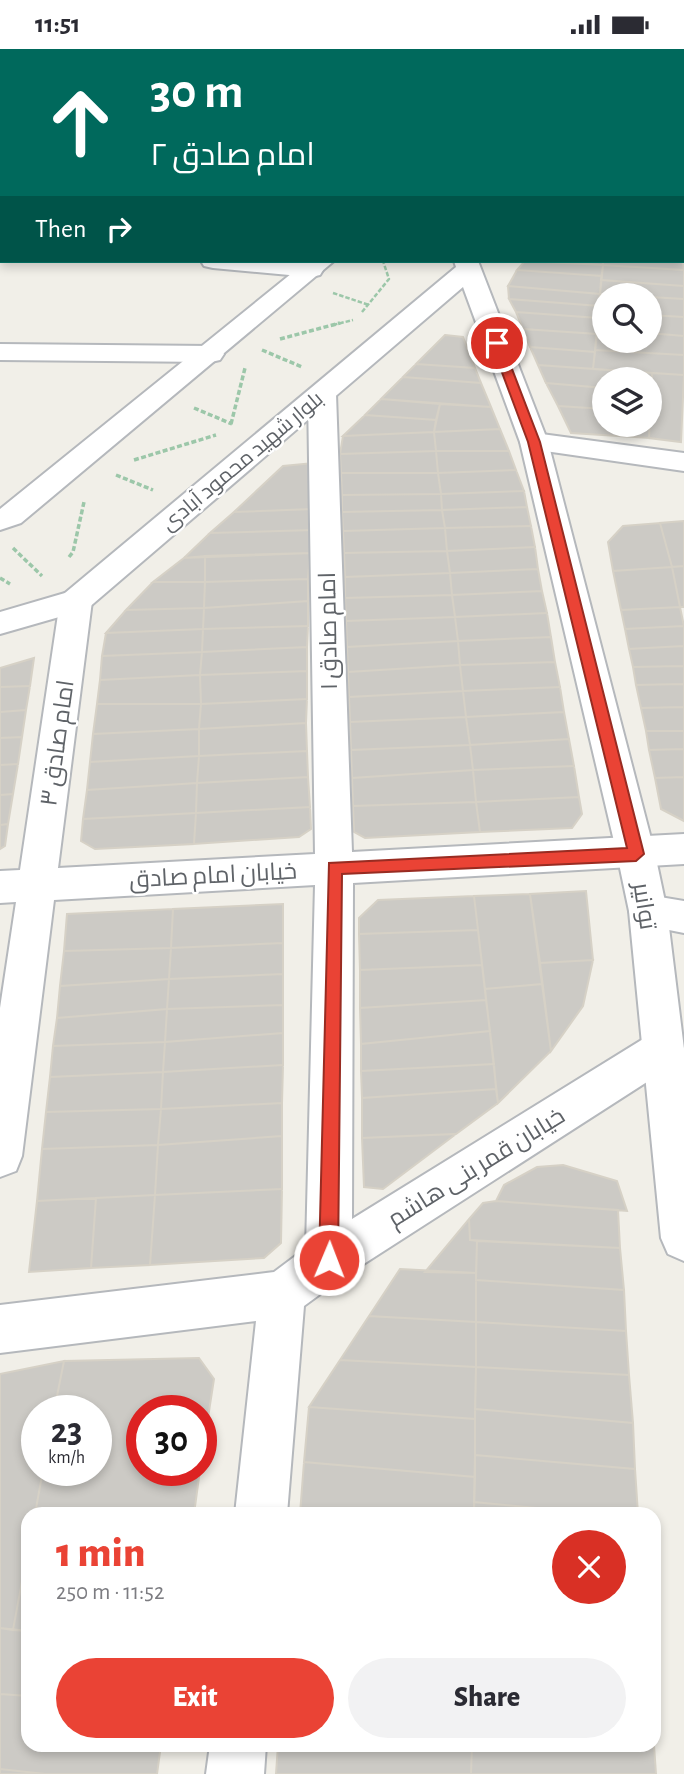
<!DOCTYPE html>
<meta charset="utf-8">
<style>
body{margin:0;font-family:"Alegreya Sans",Cairo,sans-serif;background:#f2f2f3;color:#2b2b33;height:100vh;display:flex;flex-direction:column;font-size:26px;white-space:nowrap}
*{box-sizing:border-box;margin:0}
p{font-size:23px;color:#7c7c81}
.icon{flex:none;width:38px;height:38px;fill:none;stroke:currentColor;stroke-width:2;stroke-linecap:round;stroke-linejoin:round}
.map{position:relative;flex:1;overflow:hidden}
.panel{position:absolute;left:21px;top:1458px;width:640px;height:245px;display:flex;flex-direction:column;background:#fff;border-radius:21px;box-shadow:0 4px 10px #0003}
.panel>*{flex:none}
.banner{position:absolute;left:0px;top:0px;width:684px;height:214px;box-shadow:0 4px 10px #0003;background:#00695c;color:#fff;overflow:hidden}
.tools{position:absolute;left:592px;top:234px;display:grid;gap:14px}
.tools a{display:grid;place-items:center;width:70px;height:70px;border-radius:50%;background:#fff;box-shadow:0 4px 10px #0003;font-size:35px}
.speed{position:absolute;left:21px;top:1346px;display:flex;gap:14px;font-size:35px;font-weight:700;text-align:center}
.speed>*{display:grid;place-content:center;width:91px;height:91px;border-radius:50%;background:#fff;box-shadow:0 4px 10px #0003;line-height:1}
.speed small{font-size:18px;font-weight:400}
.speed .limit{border:10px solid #d22;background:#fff;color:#111}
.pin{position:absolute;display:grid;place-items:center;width:60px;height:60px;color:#fff;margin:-30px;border:4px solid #fff;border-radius:50%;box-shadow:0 2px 7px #0007}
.me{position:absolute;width:77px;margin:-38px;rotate:1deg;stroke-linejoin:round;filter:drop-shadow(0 0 5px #0008)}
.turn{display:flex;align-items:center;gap:24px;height:147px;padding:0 35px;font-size:32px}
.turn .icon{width:91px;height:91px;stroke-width:2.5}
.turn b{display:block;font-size:49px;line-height:60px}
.then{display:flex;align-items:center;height:66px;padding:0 35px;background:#0003;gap:14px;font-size:26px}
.round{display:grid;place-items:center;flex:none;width:74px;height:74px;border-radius:37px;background:#f2f2f3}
.headline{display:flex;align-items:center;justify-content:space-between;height:119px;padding:0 35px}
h1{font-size:42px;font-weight:800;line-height:52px;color:#ea4335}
.action{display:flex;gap:14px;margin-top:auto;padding:14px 35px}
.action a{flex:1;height:80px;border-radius:42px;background:#ea4335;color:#fff;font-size:28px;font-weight:800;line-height:80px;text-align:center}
.action a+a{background:#f2f2f3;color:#2b2b33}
.status{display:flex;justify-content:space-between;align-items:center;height:49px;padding:0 35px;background:#fff;direction:ltr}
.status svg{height:19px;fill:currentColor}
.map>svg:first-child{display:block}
</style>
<div class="status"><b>11:51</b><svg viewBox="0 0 49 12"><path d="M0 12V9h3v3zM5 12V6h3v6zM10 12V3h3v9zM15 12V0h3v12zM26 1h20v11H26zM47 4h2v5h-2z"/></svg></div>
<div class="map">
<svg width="684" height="1725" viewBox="0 0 684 1725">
<rect width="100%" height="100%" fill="#f1efe8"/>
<path fill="#c5e8c5" d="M0,0h194v2h-192v51z"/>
<path fill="#cccac5" stroke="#d6d1c6" stroke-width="2" d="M682,210l2,11 -81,-5v-4z
M525,212l78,4 -1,11 -85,-6z
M544,212h59v4z
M603,216l81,5v16l-83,-6z
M517,221l85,6 -2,18 -92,-8z
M601,231l83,6v13l-84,-5z
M508,237l92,8 -1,12 -90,-7z
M600,245l32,2h-28v16h-6z
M649,248l35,2v18l-35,-2z
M509,250l90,7 -1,12 -82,-6z
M516,263l82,6 -1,16 -74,-5z
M598,263h6v18l-7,-1z
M649,266l35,2v19l-35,-3z
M523,280l74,5 -2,18 -65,-5z
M597,280l7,1v11h45v-8l35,3v19l-89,-5z
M445,286l18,2 12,31 -59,-4z
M530,298l65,5 -2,17 -55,-4z
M595,301l89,5v20l-91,-6z
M416,315l59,4 6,15 -78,-6z
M538,316l114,8 -1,19 -2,-12h-45v8l-58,-5z
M652,324l32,2 -3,67 -32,-4z
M403,328l78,6 10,24 -110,-8z
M546,334l58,5v21l-46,-3z
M381,350l59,5 -4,16 -71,-5z
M440,355l51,3 9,22 -66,3z
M558,357l46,3v16h45l1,-12 -1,25 -78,-5z
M365,366l71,5 -2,12 -91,4z
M500,380l9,22h-73l-2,-19z
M434,383l2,19 -96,3 3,-18z
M436,402h73l7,19 -78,3z
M436,402l2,22h-97l-1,-19z
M313,414v46l-79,3 49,-46z
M516,421l8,21 -83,3 -3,-21z
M341,424h97l3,21 -99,1z
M524,442l3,16 -85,3 -1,-16z
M441,445l1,16 -100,2v-17z
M527,458l4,19 -86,2 -3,-18z
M313,460v21l-103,3 24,-21z
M442,461l3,18 -102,3 -1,-19z
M684,472v45l-12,1 -12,-44z
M660,474l12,44 -59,4 -5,-29 15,-16z
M531,477l4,21 -88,4 -2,-23z
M445,479l2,23 -103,2 -1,-22z
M313,481l-3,23 -126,5 26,-25z
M535,498l3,22 -88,4 -3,-22z
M447,502l3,22 -105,4 -1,-24z
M310,504l-2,26 -103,3v-26z
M205,507v26h-52l31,-24z
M684,517v41h-4l-8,-40z
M672,518l8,40 -59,3 -8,-39z
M538,520l4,22 -90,4 -2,-22z
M450,524l2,22 -107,3v-21z
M308,530v22l-104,7 1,-26z
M153,533h52l-1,26 -78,2z
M542,542l5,22 -92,4 -3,-22z
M452,546l3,22 -109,4 -1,-23z
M308,552v25l-105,3 1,-21z
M680,558l4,19 -59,3 -4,-19z
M204,559l-1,21 -97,4 20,-23z
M547,564l4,24 -93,4 -3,-24z
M455,568l3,24 -111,6 -1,-26z
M308,577l-1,21 -105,5 1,-23z
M684,577v20l-55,3 -4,-20z
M203,580l-1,23 -100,4 4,-23z
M551,588l4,25 -95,3 -2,-24z
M458,592l2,24 -112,7 -1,-25z
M684,597v20l-51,1 -4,-18z
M307,598v24l-107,4 2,-23z
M202,603l-2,23 -100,5 2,-24z
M34,609l-4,28 -30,1v-19z
M555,613l5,25 -97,4 -3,-26z
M460,616l3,26 -114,6 -1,-25z
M684,617v18l-48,1 -3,-18z
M307,622v28l-106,5 -1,-29z
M200,626l1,29h-104l3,-24z
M684,635v23l-43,1 -5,-23z
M30,637l-4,24 -26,2v-25z
M560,638l4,25 -98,5 -3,-26z
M463,642l3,26 -116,5 -1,-25z
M307,650l-1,24 -107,6 2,-25z
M97,655h104l-2,25 -106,5z
M684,658v24h-38l-5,-23z
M26,661l-4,27 -22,1v-26z
M564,663l5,27 -99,6 -4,-28z
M466,668l4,28 -119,5 -1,-28z
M306,674l1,28 -108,5v-27z
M199,680v27l-109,6 3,-28z
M646,682h38v18l-35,1z
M22,688l-4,27 -18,1v-27z
M569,690l5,27 -101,4 -3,-25z
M470,696l3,25 -121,8 -1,-28z
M684,700v28l-29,1 -6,-28z
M307,702l1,26 -111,6 2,-27z
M199,707l-2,27 -110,7 3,-28z
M18,715l-5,30 -13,1v-30z
M574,717l5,31 -103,5 -3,-32z
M473,721l3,32 -123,4 -1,-28z
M308,728l2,30 -114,6 1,-30z
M684,728v44l-23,-12 -6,-31z
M197,734l-1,30 -113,6 4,-29z
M13,745l-5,30 -8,1v-30z
M579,748l3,17 -10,14 -92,4 -4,-30z
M476,753l4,30 -115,6 -11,-6 -1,-26z
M310,758l1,22 -12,8 -105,7 2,-31z
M196,764l-2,31 -99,5 -14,-8 2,-22z
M8,775l-3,22 -5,3v-24z
M586,842l7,69 -53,3 -10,-69z
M530,845l12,90 -57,5 -11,-93z
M474,847l4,34 -119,4v-16l19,-18z
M283,855v39l-112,5 2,-39z
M173,860l-2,39 -107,3 3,-37z
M478,881l4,35 -122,5 -1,-36z
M283,894v31l-114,5 2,-31z
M171,899l-2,31 -109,7 4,-35z
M593,911l-10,46 -32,45 -11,-88z
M482,916l4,35 -126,8v-38z
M283,925v31l-116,4 2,-30z
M169,930l-2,30 -110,9 3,-32z
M542,935l9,67 -53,52 -13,-114z
M486,951l4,31 -129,13 -1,-36z
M283,956v28l-118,9 2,-33z
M167,960l-2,33 -112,4 4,-28z
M490,982l4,33 -133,7v-27z
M283,984v32l-120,7 2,-30z
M165,993l-2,30 -113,5 3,-31z
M494,1015l2,25 -134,9 -1,-27z
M283,1016l-1,38 -121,6 2,-37z
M163,1023l-2,37 -115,3 4,-35z
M496,1040l2,14 -42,31 -94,4v-40z
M282,1054v33l-124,9 3,-36z
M161,1060l-3,36 -116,4 4,-37z
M456,1085l-73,55 -19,-2 -2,-49z
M282,1087v53l-127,6 3,-50z
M158,1096l-3,50 -118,6 5,-52z
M563,1116l54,16 10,30 -131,-10 8,-16 33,-18z
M282,1140l-1,54 -17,15 -114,7 5,-70z
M155,1146l-5,70 -59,3 5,-70z
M96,1149l-5,70 -62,4 8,-71z
M496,1152l122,9 2,38 -150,-8 -1,-21 14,-16z
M469,1170l1,21 7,1 -1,32 -51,-1z
M477,1192l143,7 4,42 -148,-10z
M400,1220l76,4v49l-107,-6z
M476,1231l148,10 2,41 -150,-9z
M369,1267l107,6v45l-136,-7z
M476,1273l150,9 3,44 -153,-8z
M199,1309l15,21 -13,84v-52h-59v59h58l-6,44h-159l8,-44h53v-59h-42l10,-50z
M340,1311l136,7 -1,52 -166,-12z
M64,1312l-10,50h-17v59h6l-8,44h-7v35l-15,81 -13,-2v-254z
M476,1318l153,8 4,48 -158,-14z
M309,1358l166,12v58l-171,-15z
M475,1360l158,14 2,46 -160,-14z
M475,1406l160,14 3,45h-38l-126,-12z
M304,1413l171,15 -1,37h-174z
M474,1453l126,12h-126z
M28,1500v82l-15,-1z
M0,1579l28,3v65l-28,-2z
M0,1645l28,2v49h133l-4,29h-112l-45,-5z
M278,1696h194l-1,29h-195z
M472,1696h182l2,29h-185z
M0,1720l45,5h-45z"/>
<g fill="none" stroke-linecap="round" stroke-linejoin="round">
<defs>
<path id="minor" d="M595,0h20l-22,2z
M682,18h2l-2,13z
M0,90h2v14h-2z
M682,155h2v14h-2z
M682,184h2v15h-2z
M0,185h2v15h-2z
M201,212h89l30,4 3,5 -3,5 -9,2 -98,-9 -9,-2z
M0,295l211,2 9,2 4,6 -4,6 -9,2 -211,-2z
M322,337l10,2 4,6 16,458 332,-18v30l-331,19 -1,336 296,-183 15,-6 15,6 6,13 -6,13 -333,214 -41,30 -17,208h-52l21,-193 -256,32v-48l274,-33 32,-24 9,-363 -261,15 -32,256 -6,15 -16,6v-169l16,-106 -16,1v-32l20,-1 40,-269 5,-8 11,-3 11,3 5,8 -34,267 257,-14 -7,-460 4,-6z
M534,384l150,20v18l-160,-23 -4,-6 4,-6z
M648,846l36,6v32l-50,-10 -5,-12 5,-12z
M210,1696h56l-2,29h-58z"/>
<path id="tertiary" d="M369,0h20l1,2h-20z
M307,212h27l-313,262 -21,7v-21z
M454,212h24l70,181 107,412 12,57 17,138v212l-16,-7 -7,-16 -32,-327 -12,-57 -97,-412 -57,-155 -376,322 -87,25v-22l65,-19 391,-326z"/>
</defs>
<use href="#minor" stroke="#b5b8bc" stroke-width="4"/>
<use href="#tertiary" stroke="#b5b8bc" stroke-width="4"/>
<path stroke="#9cc7a9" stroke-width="2.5" stroke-dasharray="4.5 2" stroke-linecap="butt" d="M333,244l36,12
M362,263l27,-33 -6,-18
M333,276l20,-5"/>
<path stroke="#9cc7a9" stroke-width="3.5" stroke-dasharray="5 2.5" stroke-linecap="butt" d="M280,290l60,-16
M262,301l40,17
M194,359l38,16
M231,375l14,-56
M134,411l82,-25
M116,426l37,15
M13,499l29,28
M69,508l4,-5 11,-50
M0,529l10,6"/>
<use href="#minor" fill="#fff" fill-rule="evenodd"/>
<use href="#tertiary" fill="#fff" fill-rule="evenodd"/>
</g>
<path fill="#ea4335" stroke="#982c22" stroke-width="2" d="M497,291l5,3 38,99 104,412 -8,7 -294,13 -4,386 -2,6 -7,3 -7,-3 -3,-6 10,-397 298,-15 -99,-406 -37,-99z"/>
<g text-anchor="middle" stroke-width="5" stroke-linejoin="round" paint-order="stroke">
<g font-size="21" fill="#5f6368" stroke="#fff">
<text transform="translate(242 412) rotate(-40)" y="7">بلوار شهید محمود آبادی</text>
</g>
<g font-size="24" fill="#5f6368" stroke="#fff">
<text transform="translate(328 582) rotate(-91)" y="8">امام صادق ۱</text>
<text transform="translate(57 694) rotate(-82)" y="8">امام صادق ۳</text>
<text transform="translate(213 826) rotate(-3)" y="8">خیابان امام صادق</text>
<text transform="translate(645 857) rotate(81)" y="8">توانیر</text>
<text transform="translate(476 1118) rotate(-32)" y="8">خیابان قمر بنی هاشم</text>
</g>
</g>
</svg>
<div class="tools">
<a><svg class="icon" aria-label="search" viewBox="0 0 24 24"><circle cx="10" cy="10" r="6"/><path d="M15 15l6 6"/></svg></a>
<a><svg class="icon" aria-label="layers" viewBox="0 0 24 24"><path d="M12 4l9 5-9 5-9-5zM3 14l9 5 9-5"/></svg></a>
</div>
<div class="speed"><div>23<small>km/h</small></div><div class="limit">30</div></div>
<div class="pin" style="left:497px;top:294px;background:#d93025"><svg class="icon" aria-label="arrive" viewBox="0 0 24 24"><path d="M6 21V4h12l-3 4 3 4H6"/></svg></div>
<svg class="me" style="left:329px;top:1211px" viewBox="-20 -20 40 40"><circle r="17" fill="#ea4335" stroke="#fff" stroke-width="3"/><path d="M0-11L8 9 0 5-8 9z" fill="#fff"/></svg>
<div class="banner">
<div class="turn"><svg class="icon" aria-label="ahead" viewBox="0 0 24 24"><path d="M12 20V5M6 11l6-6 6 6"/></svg><div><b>30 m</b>امام صادق ۲</div></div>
<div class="then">Then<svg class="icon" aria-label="right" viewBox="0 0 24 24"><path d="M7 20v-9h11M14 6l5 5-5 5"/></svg></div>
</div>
<section class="panel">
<div class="headline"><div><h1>1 min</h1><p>250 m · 11:52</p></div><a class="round" style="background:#d93025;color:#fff"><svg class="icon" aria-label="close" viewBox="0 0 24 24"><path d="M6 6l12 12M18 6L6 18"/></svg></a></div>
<div class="action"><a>Exit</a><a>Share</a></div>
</section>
</div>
